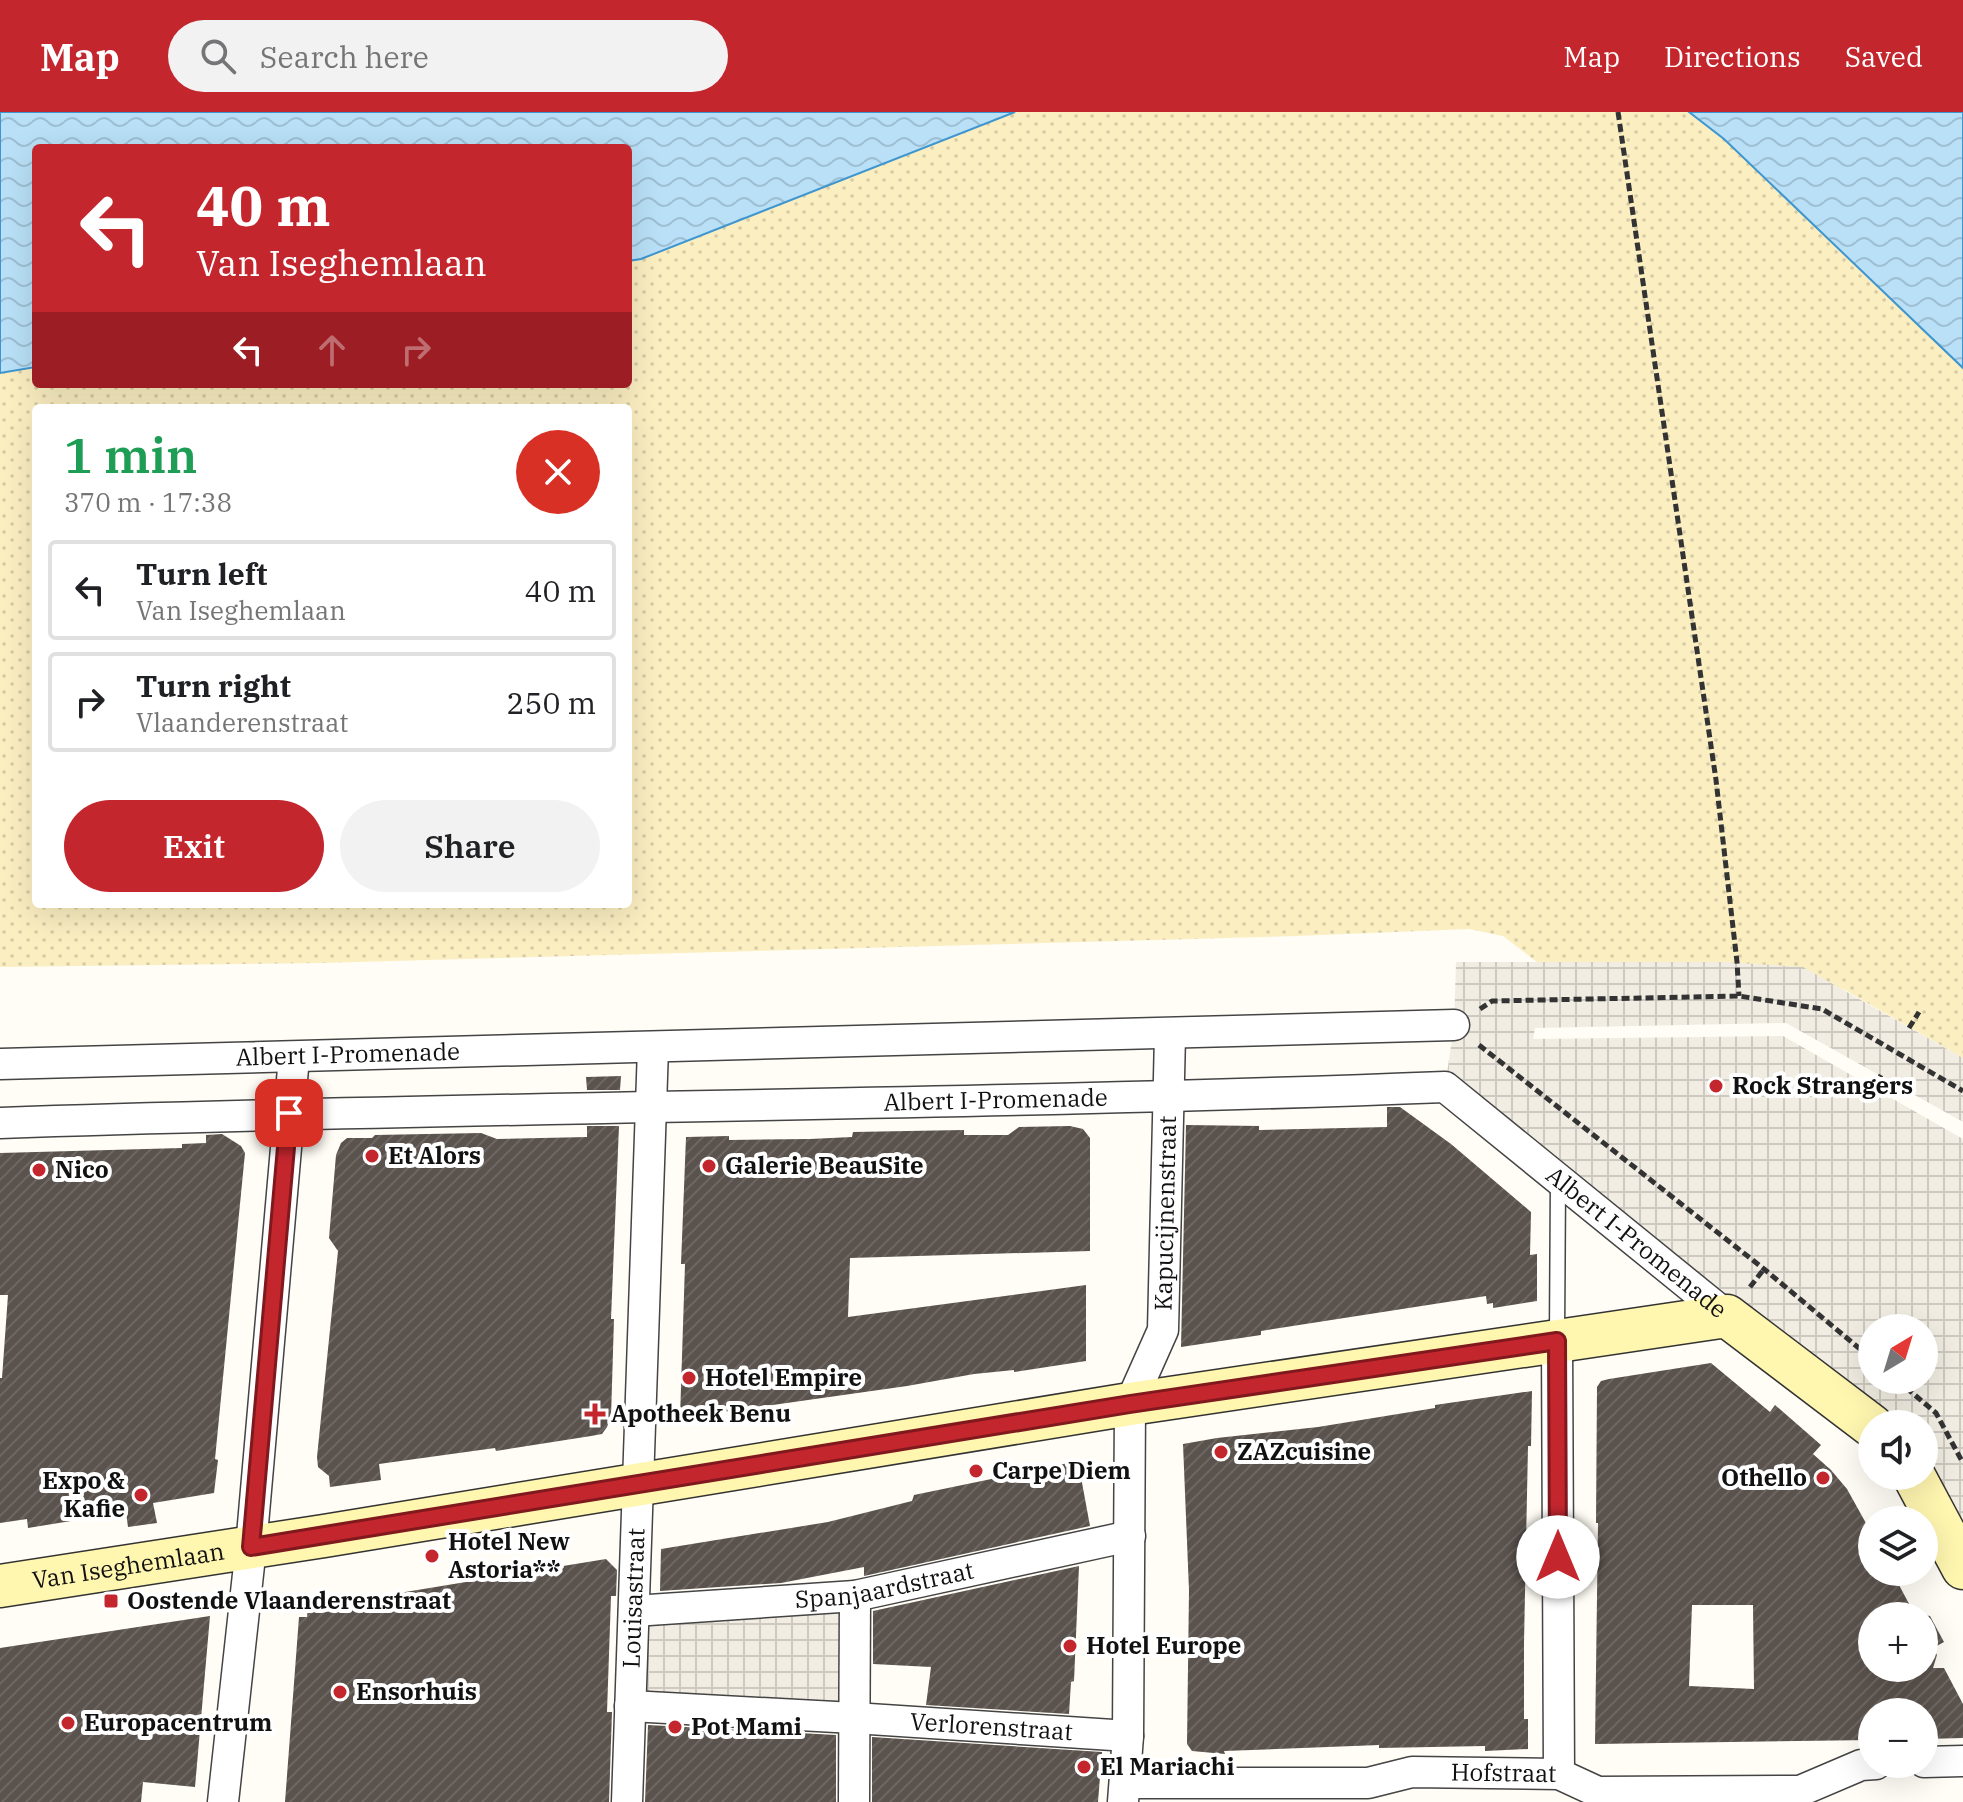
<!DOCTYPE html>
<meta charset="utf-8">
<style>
body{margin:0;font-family:"IBM Plex Serif",serif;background:#f2f2f2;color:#202124;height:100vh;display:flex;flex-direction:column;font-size:30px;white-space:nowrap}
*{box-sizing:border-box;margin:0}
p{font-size:26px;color:#757577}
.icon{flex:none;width:44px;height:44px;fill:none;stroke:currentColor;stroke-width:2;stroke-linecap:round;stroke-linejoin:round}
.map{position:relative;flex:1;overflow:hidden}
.drawer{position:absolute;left:32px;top:292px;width:600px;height:504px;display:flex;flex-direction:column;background:#fff;border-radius:8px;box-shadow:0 8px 32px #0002}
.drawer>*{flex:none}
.banner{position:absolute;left:32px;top:32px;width:600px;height:244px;border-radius:8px;box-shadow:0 8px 32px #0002;background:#c4262e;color:#fff;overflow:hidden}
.needle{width:52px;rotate:38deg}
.buttons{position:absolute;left:1858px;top:1202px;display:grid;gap:16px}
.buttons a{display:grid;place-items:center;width:80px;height:80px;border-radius:50%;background:#fff;box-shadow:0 8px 32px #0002;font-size:40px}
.pin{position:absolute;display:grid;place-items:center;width:68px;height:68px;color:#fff;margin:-34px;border-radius:16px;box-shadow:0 4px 12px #0006}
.me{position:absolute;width:88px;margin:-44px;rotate:0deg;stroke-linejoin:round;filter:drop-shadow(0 0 6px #0008)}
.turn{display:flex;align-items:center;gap:28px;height:168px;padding:0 32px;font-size:36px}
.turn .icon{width:104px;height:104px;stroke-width:2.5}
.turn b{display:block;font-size:56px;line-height:68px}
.lanes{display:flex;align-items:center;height:76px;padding:0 32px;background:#0003;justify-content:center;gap:40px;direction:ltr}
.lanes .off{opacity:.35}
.round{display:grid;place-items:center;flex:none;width:84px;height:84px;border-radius:42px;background:#f2f2f2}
.overview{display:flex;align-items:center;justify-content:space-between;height:136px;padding:0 32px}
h1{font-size:48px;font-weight:600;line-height:60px;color:#1e9e55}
.button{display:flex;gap:16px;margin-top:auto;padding:16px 32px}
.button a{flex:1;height:92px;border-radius:48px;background:#c4262e;color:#fff;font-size:32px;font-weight:600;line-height:92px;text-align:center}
.button a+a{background:#f2f2f2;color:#202124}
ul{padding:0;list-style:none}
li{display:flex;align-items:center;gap:24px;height:100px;margin:0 16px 12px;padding:0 16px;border:4px solid #e0e0e0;border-radius:8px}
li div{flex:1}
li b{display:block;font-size:30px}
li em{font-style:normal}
header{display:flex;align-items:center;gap:48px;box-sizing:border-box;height:112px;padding:0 40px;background:#c4262e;color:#fff}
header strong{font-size:38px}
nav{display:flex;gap:44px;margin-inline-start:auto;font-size:28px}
.search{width:560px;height:72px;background:#f2f2f2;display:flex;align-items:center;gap:20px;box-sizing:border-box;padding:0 28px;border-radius:44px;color:#757577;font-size:30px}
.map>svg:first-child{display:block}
</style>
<header>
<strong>Map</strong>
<div class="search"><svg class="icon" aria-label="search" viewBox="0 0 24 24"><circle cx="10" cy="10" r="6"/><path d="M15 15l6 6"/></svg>Search here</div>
<nav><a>Map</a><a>Directions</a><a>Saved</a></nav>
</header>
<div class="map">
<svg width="1963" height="1690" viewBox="0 0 1963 1690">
<defs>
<pattern id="sand-dots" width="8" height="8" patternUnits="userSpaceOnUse" patternTransform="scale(2)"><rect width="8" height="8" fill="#fbeec1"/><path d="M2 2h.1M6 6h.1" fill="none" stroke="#d6cba5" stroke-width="1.8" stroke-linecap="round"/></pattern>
<pattern id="plaza-grid" width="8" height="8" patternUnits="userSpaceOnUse" patternTransform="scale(2)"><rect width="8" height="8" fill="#f1ede2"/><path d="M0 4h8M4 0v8" fill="none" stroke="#cecac1"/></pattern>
<pattern id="water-waves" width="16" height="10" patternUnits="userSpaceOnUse" patternTransform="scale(2)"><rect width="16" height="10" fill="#b9e0f7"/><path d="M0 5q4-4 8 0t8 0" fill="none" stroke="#9ebfd3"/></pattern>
<pattern id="building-hatch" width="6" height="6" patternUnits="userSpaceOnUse" patternTransform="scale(2)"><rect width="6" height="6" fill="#5a524d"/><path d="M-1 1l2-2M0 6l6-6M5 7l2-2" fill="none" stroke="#6d6662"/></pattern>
</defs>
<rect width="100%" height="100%" fill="#fffdf5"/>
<path fill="url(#sand-dots)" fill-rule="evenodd" d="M1015,0h674l35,27 239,229v690l-118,-68 -91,-25 -31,-3h-186l-34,-26 -34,-7 -173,7 -976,27 -320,4v-594l36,-6v17h592v-123l13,-2zM36,296h592v496h-592z"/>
<path fill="url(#plaza-grid)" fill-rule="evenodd" d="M1456,850h267l80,5 160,91v64l-177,-99 -251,5 -2,11 250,-3 180,103v429l-39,-92v-52h-52l-427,-337 9,-62zM1872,1216h52v52h-52z
M855,1484l-1,122 -224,-12 4,-95z"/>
<path fill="url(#water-waves)" stroke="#3f96cf" stroke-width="2" d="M0,0h1015l-374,147 -13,2v-113h-592v219l-36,6z
M1689,0h274v256l-239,-229z"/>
<path fill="url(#building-hatch)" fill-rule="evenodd" d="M621,964l-1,14h-33l-1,-13z
M1387,995h13l51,37 80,68 -1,43 7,-1v47l-44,7v-5l-6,1 -1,-8 -225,35v4l-80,12 5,-222 73,1v4l128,-3z
M587,1014h32l-8,193h3l-3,98 -4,10 -5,7 -11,2 -95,15 -1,-3 -116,16 2,16 -51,7 -1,-11 -11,-9 -1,-10 21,-206 -9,-13 7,-83 5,-12 6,-5h25l3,-3 106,-2 16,6 90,-2z
M1070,1014l13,3 7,9v113l-240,7 -2,59 238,-32v76l-72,11v-2l-40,4 -67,12 -227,32 5,-154h-4l5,-127 43,-1v4l81,-1 42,-2 1,-5 111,-2v5h44l11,-8z
M222,1022l19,12 4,7 -30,306 3,1 -4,33 -61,10 4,20 -29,4 -2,-15 -98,16 -1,-9 -27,4v-145h2l6,-83h-8v-142l182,-5v-4l24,-1v-8z
M1711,1251l59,49 5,-7 46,40 -8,9 18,16 16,19 25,45v38h20l22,41 16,3 14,26 -11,6 4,7 -4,13h11l19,36v34l-39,1v-27h-52v28l-277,4 3,-221h-2l1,-136 4,-6 8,-2zM1692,1493h61l1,84 -65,-3zM1872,1504h52v52h-52z
M1532,1279l-1,55h-3l-4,196v77h4v30l-43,2v-5l-106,2v-3l-155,6 1,3 -33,-3 -5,-7 2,-154 -6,-146 34,-6 101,-11 117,-19v-3z
M1078,1349l12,65 -226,50v-9l-83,16 -121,8 1,-42 167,-27 84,-21 2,-6z
M606,1447l11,11 -1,26h-5l-4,116h5l-3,90h-324l14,-185h8l1,-9z
M1079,1454l-5,115 -3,1 -2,32 -143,-9 5,-38 -58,-3v-53z
M210,1504l-15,171 -52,-5 -2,20h-141v-154z
M648,1613l188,10v67h-191z
M872,1625l230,15 -4,50h-226z"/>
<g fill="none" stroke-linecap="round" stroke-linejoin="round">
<defs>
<path id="lane" d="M1557,1224l1,-155"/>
<g id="street">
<path id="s1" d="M0,952l1454,-39"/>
<path id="s2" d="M0,1011c482,-17 963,-17 1445,-36l282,229"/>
<path d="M1557,1229l2,433"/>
<path id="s3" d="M634,1499l221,-15 275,-60"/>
<path id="s4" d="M630,1594l224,12 274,18"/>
<path d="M1924,1650l39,-1"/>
<path id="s5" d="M1125,1671h243l44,-11 147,2 39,18 202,-1 61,-26 15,-1"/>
<path d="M223,1690l28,-255 43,-490"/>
<path id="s6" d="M627,1690l26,-754"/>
<path d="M854,1690l1,-206"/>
<path id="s7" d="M1123,1690l5,-66 2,-332 33,-74 7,-295"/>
</g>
<g id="secondary">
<path d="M1914,1364l49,92"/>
<path id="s8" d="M0,1474l324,-50 806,-132 597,-88 145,110"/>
</g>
</defs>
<use href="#lane" stroke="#444" stroke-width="17"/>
<use href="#street" stroke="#444" stroke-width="33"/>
<use href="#secondary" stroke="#333" stroke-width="45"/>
<path stroke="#333" stroke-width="5" stroke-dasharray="8 4" stroke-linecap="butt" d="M1618,0l98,668 21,182 2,34
M1480,897l12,-8 247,-5 83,13 141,82
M1909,916l10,-16
M1479,933l285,224 108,90
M1874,975l7,-12
M1750,1175l14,-18
M1897,1268l39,33 27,50"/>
<use href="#lane" stroke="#fff" stroke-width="14"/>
<use href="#street" stroke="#fff" stroke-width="30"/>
<use href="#secondary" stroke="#fff6b0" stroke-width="42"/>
</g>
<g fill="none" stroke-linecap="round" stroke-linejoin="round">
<defs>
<path id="route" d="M289,1001l-38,434 879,-143 427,-63 1,216"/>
</defs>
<use href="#route" stroke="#7f191e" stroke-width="20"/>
<use href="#route" stroke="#c4262e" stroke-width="14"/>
</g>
<g fill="#c4262e" stroke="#fff" stroke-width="3">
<circle cx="1716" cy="974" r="8"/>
<circle cx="372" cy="1044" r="8"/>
<circle cx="709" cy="1054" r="8"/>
<circle cx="39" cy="1058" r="8"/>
<circle cx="689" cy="1266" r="8"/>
<path d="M591 1290h8v8h8v8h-8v8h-8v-8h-8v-8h8z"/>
<circle cx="1221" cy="1340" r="8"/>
<circle cx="976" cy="1359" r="8"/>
<circle cx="1823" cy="1366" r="8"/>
<circle cx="141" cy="1383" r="8"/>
<circle cx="432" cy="1444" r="8"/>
<rect x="103" y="1481" width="16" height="16" rx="4"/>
<circle cx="1070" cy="1534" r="8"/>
<circle cx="340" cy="1580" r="8"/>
<circle cx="68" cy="1611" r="8"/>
<circle cx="675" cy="1615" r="8"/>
<circle cx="1084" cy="1655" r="8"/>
</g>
<g text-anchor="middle" stroke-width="8" stroke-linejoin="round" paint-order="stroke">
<g font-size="24" fill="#111" stroke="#fff">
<text dy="8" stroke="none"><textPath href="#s1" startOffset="348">Albert I-Promenade</textPath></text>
<text dy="8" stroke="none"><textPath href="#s2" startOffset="996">Albert I-Promenade</textPath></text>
<text dy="8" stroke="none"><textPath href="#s7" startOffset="596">Kapucijnenstraat</textPath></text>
<text dy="8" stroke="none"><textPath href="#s2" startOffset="1692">Albert I-Promenade</textPath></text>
<text dy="8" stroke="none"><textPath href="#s8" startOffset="130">Van Iseghemlaan</textPath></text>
<text dy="8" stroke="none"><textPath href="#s3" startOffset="252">Spanjaardstraat</textPath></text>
<text dy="8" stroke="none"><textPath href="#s6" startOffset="204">Louisastraat</textPath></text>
<text dy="8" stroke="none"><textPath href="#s4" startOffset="362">Verlorenstraat</textPath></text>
<text dy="8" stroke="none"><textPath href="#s5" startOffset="380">Hofstraat</textPath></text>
</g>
<g font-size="24" font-weight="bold" fill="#111" stroke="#fff" text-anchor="start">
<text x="1732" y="982">Rock Strangers</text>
<text x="388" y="1052">Et Alors</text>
<text x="725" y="1062">Galerie BeauSite</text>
<text x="55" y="1066">Nico</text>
<text x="705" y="1274">Hotel Empire</text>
<text x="611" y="1310">Apotheek Benu</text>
<text x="1237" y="1348">ZAZcuisine</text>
<text x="992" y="1367">Carpe Diem</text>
<text x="1807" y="1374" text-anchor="end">Othello</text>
<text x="125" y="1377" text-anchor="end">Expo &amp;<tspan x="125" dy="28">Kafie</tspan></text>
<text x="448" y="1438">Hotel New<tspan x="448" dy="28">Astoria**</tspan></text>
<text x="127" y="1497">Oostende Vlaanderenstraat</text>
<text x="1086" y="1542">Hotel Europe</text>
<text x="356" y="1588">Ensorhuis</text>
<text x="84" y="1619">Europacentrum</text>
<text x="691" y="1623">Pot Mami</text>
<text x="1100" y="1663">El Mariachi</text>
</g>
</g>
</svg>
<div class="buttons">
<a><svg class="needle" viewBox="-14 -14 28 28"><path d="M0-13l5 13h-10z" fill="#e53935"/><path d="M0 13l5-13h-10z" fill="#757577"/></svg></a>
<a><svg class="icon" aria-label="sound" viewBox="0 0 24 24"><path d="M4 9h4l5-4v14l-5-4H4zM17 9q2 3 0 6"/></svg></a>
<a><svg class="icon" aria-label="layers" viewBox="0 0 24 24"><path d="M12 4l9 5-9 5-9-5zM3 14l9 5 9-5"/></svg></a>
<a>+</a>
<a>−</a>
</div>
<div class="pin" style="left:289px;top:1001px;background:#d93025"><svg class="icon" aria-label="arrive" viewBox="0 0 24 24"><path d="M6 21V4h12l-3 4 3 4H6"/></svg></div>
<svg class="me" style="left:1558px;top:1445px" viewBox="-20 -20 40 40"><circle r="19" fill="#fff"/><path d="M0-13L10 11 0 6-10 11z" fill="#c4262e"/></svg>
<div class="banner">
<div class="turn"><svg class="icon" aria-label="left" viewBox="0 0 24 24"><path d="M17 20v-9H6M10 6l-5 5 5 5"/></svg><div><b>40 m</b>Van Iseghemlaan</div></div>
<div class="lanes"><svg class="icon" aria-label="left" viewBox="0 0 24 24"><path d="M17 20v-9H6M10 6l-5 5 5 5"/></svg><svg class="icon off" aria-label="ahead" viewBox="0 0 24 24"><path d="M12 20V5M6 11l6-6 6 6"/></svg><svg class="icon off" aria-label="right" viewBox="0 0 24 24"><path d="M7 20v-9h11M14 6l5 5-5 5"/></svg></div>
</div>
<section class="drawer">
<div class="overview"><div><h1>1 min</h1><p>370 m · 17:38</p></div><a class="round" style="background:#d93025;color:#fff"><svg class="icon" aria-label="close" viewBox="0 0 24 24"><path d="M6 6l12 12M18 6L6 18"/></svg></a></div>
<ul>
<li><svg class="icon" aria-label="left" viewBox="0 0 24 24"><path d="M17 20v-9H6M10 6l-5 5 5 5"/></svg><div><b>Turn left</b><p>Van Iseghemlaan</p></div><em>40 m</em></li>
<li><svg class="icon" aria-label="right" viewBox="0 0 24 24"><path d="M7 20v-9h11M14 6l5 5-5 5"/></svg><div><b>Turn right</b><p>Vlaanderenstraat</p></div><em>250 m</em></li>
</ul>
<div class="button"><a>Exit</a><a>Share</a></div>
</section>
</div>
